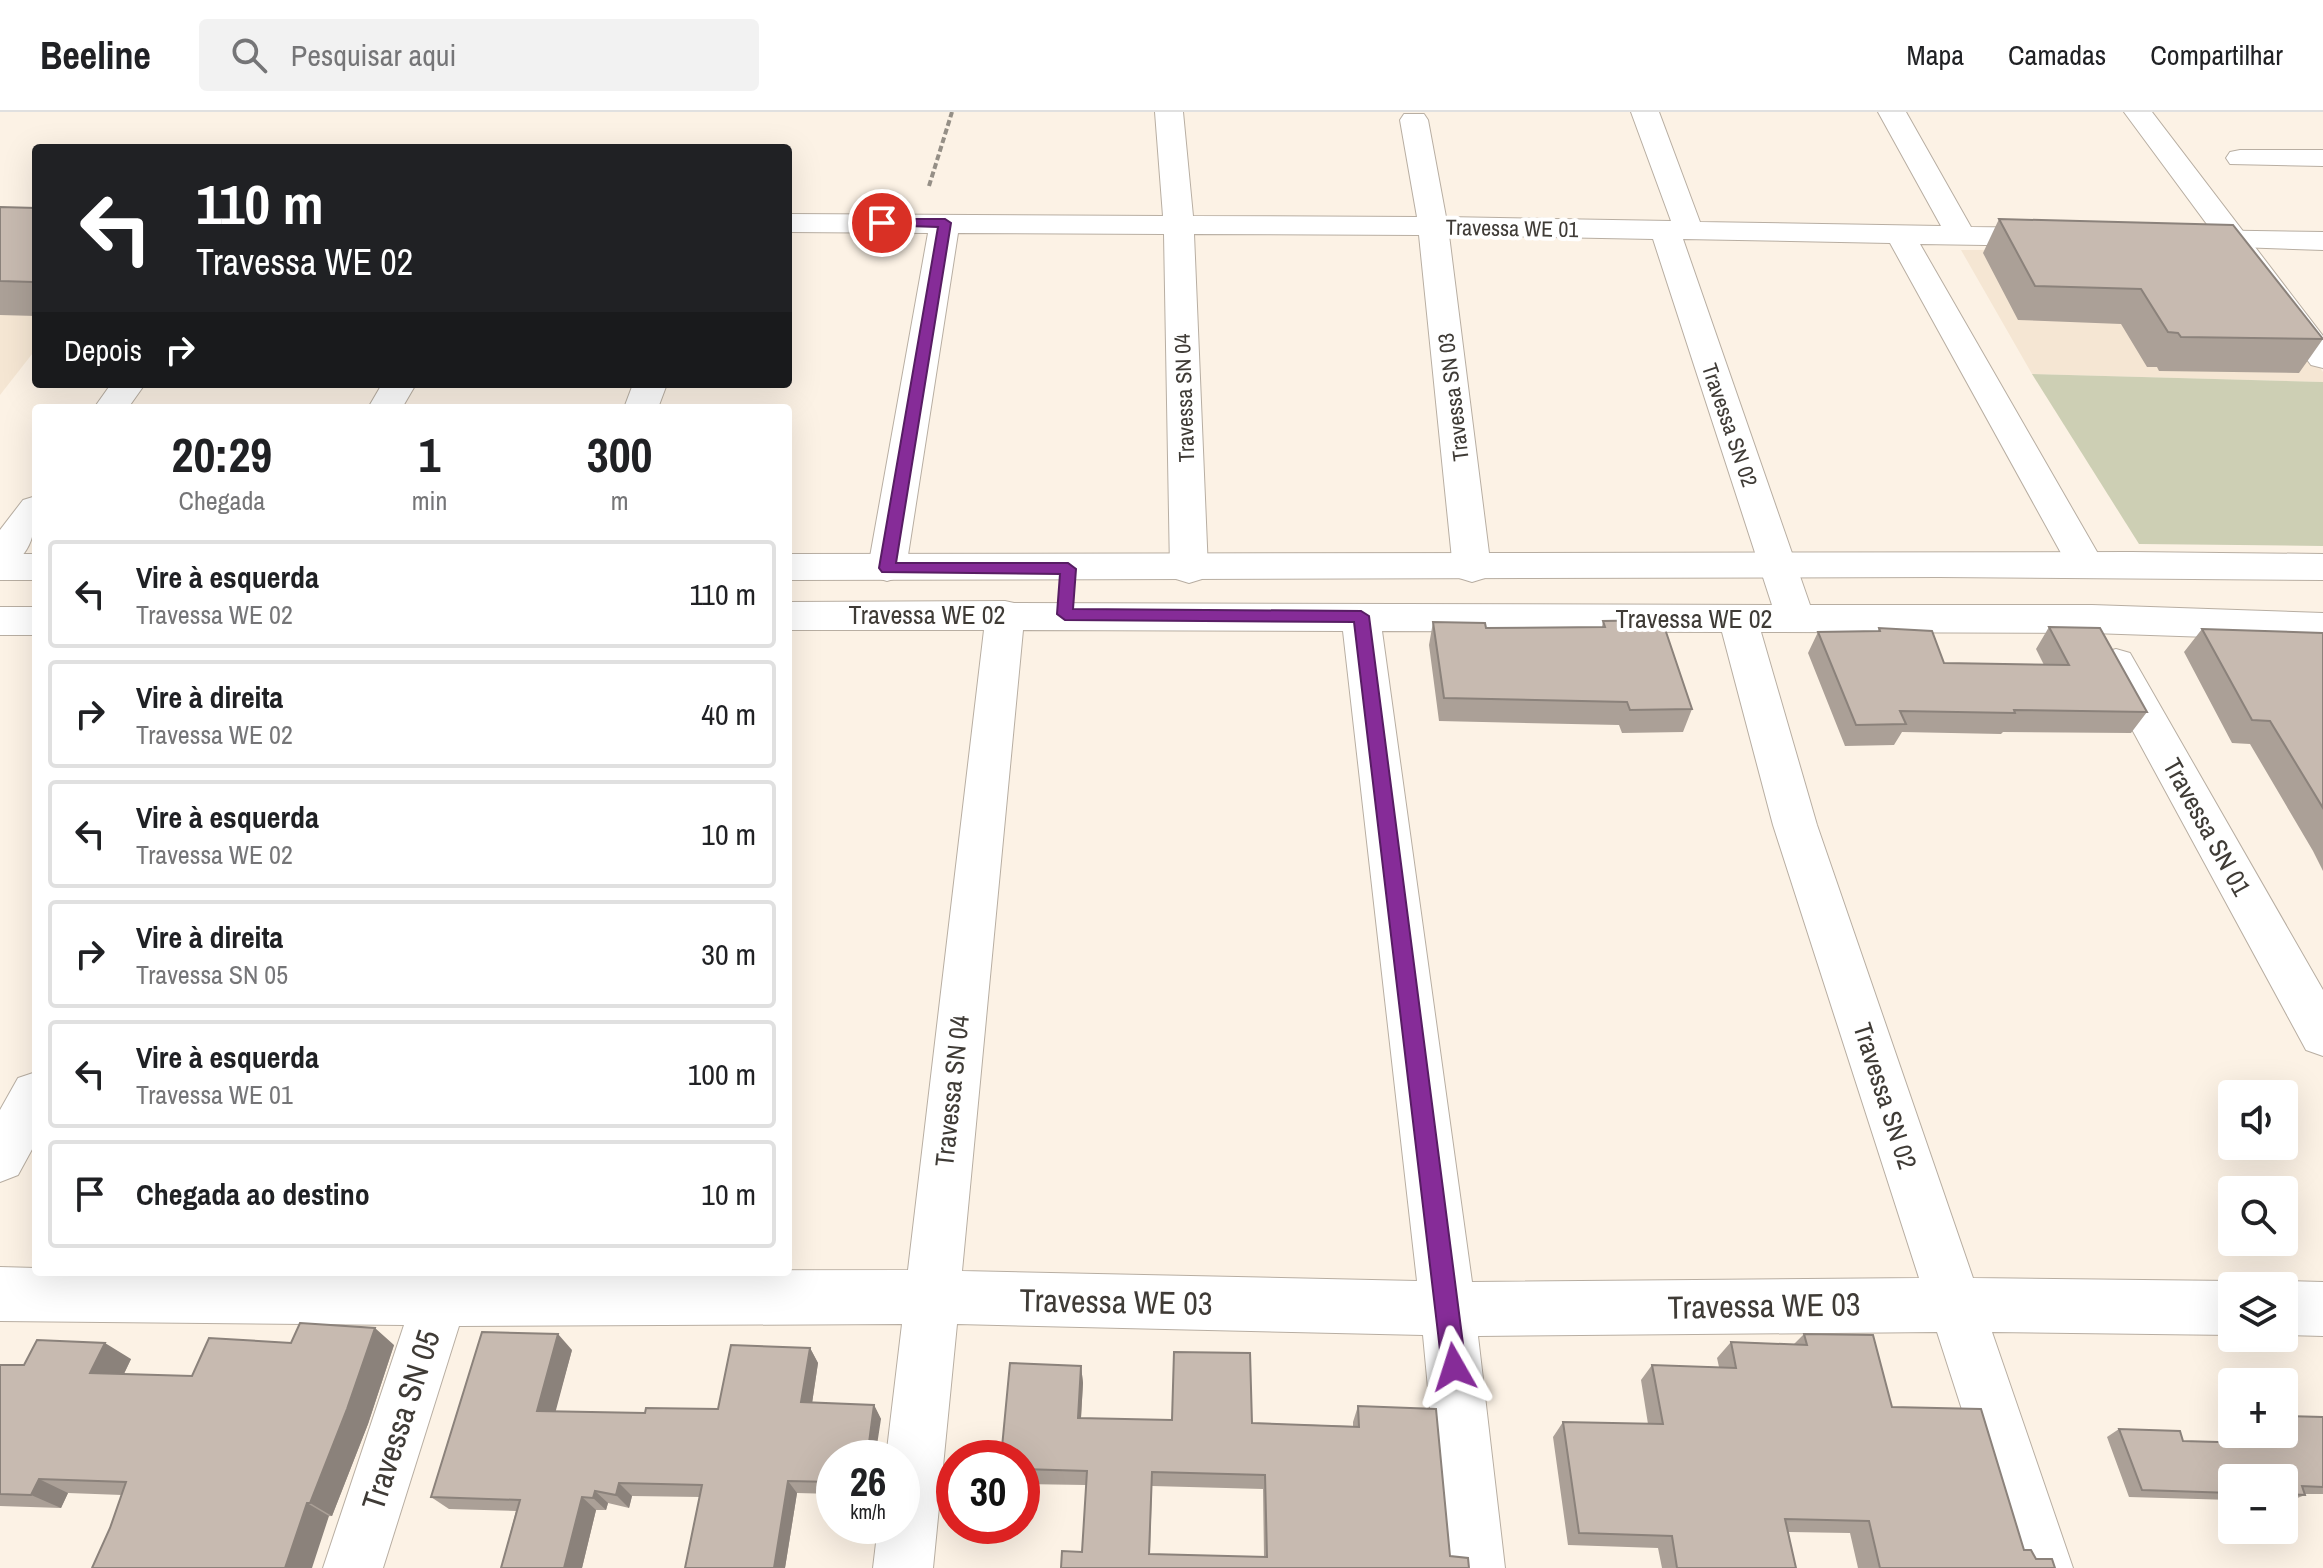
<!DOCTYPE html>
<html lang="pt">
<meta charset="utf-8">
<style>
body{margin:0;font-family:"Archivo Narrow",sans-serif;background:#f2f2f2;color:#202124;height:100vh;display:flex;flex-direction:column;font-size:30px;white-space:nowrap}
*{box-sizing:border-box;margin:0}
p{font-size:26px;color:#757577}
.icon{flex:none;width:44px;height:44px;fill:none;stroke:currentColor;stroke-width:2;stroke-linecap:round;stroke-linejoin:round}
.map{position:relative;flex:1;overflow:hidden}
.details{position:absolute;left:32px;top:292px;width:760px;height:872px;display:flex;flex-direction:column;background:#fff;border-radius:8px;box-shadow:0 8px 32px #0002}
.details>*{flex:none}
.hud{position:absolute;left:32px;top:32px;width:760px;height:244px;border-radius:8px;box-shadow:0 8px 32px #0002;background:#202124;color:#fff;overflow:hidden}
.buttons{position:absolute;left:2218px;top:968px;display:grid;gap:16px}
.buttons a{display:grid;place-items:center;width:80px;height:80px;border-radius:8px;background:#fff;box-shadow:0 8px 32px #0002;font-size:40px}
.speed{position:absolute;left:816px;top:1328px;display:flex;gap:16px;font-size:40px;font-weight:700;text-align:center}
.speed>*{display:grid;place-content:center;width:104px;height:104px;border-radius:50%;background:#fff;box-shadow:0 8px 32px #0002;line-height:1}
.speed small{font-size:20px;font-weight:400}
.speed .limit{border:12px solid #d22;background:#fff;color:#111}
.pin{position:absolute;display:grid;place-items:center;width:68px;height:68px;color:#fff;margin:-34px;border:4px solid #fff;border-radius:50%;box-shadow:0 2px 8px #0007}
.me{position:absolute;width:88px;margin:-44px;rotate:354deg;stroke-linejoin:round;filter:drop-shadow(0 0 6px #0008)}
.turn{display:flex;align-items:center;gap:28px;height:168px;padding:0 32px;font-size:36px}
.turn .icon{width:104px;height:104px;stroke-width:2.5}
.turn b{display:block;font-size:56px;line-height:68px}
.then{display:flex;align-items:center;height:76px;padding:0 32px;background:#0003;gap:16px;font-size:30px}
.eta{display:flex;justify-content:space-evenly;align-items:center;height:136px;text-align:center}
.eta b{font-size:48px;font-weight:700;line-height:56px}
ul{padding:0;list-style:none}
li{display:flex;align-items:center;gap:24px;height:108px;margin:0 16px 12px;padding:0 16px;border:4px solid #e0e0e0;border-radius:8px}
li div{flex:1}
li b{display:block;font-size:30px}
li em{font-style:normal}
header{display:flex;align-items:center;gap:48px;box-sizing:border-box;height:112px;padding:0 40px;background:#fff;border-bottom:2px solid #e0e0e0}
header strong{font-size:38px}
nav{display:flex;gap:44px;margin-inline-start:auto;font-size:28px}
.search{width:560px;height:72px;background:#f2f2f2;display:flex;align-items:center;gap:20px;box-sizing:border-box;padding:0 28px;border-radius:8px;color:#757577;font-size:30px}
.map>svg:first-child{display:block}
</style>
<header>
<strong>Beeline</strong>
<div class="search"><svg class="icon" aria-label="search" viewBox="0 0 24 24"><circle cx="10" cy="10" r="6"/><path d="M15 15l6 6"/></svg>Pesquisar aqui</div>
<nav><a>Mapa</a><a>Camadas</a><a>Compartilhar</a></nav>
</header>
<div class="map">
<svg width="2323" height="1456" viewBox="0 0 2323 1456">
<rect width="100%" height="100%" fill="#fcf2e5"/>
<path fill="#f5e6d3" d="M0,123h36v114l-36,46z
M2236,137l87,123v10l-291,-8 -71,-124z"/>
<path fill="#cdcfb4" d="M2032,262l291,8v164l-184,-2z"/>
<g fill="none" stroke-linecap="round" stroke-linejoin="round">
<defs>
<path id="minor" d="M1155,0h28l10,104 224,1 -17,-97 4,-6h20l4,6 18,97 225,4 -40,-109h28l41,110 241,4 -63,-114h28l65,115 78,1 11,3 4,6 -4,6 -11,3 -129,-2 184,320 -6,9 -13,4 -13,-4 -182,-330 -207,-4 127,366h282l231,8v28l-231,-8 -331,-1 56,193 156,453 259,3 12,5h-12v49l-240,-3 81,236h-60l-76,-236 -459,4 27,232h-60l-22,-233 -466,-11 -24,244h-60l5,-42h24v-68h-16l16,-134 -443,2 -76,242h-60l81,-243 -404,-4v-54l36,1v4l872,-2 76,-640h-196v-28l217,-1 9,2 758,2 -119,-366 -204,-4 42,334 -6,9 -13,4 -13,-4 -6,-9 -34,-334 -225,-1 14,336 -6,9 -13,4 -13,-4 -6,-9 -6,-336 -206,-1 -52,335 -6,9 -13,4 -13,-4 -6,-9 60,-335 -140,-1v-18l375,2zM1023,518l320,1 74,650 -455,-10zM1382,519l340,1 51,193 146,453 -447,4z
M2240,38h83v16l-93,-2 -4,-6 4,-6z
M2190,118l133,2v18l-144,-5 -4,-6 4,-6z
M111,272h34l-17,24h-34z
M382,272h34l-14,24h-34z
M633,272h34l-9,24h-34z
M36,384c0,30 -1,63 -36,73v-39l23,-30z
M0,495h36v28h-36z
M2116,537l14,4 193,337v66l-17,-6 -210,-387 6,-10z
M36,960v70l-18,33 -18,7v-72l18,-32z
M2284,1169l39,1v54l-39,-1v-49h-12z"/>
<path id="tertiary" d="M2124,0h28l171,224v32l-12,-3z
M2131,440l192,2v26l-384,-3 -1151,3v-26z
M0,442h36v26h-36z"/>
</defs>
<use href="#minor" stroke="#b8aea2" stroke-width="2"/>
<use href="#tertiary" stroke="#b8aea2" stroke-width="2"/>
<path stroke="#958f86" stroke-width="4" stroke-dasharray="6 3" stroke-linecap="butt" d="M929,74l23,-74"/>
<use href="#minor" fill="#fff" fill-rule="evenodd"/>
<use href="#tertiary" fill="#fff" fill-rule="evenodd"/>
</g>
<path fill="#aba097" fill-rule="evenodd" d="M0,95l36,1v108l-36,-1z
M1999,107l324,120 -24,34 -140,-2 -2,-4h-10l-26,-43 -103,-4 -35,-67z
M1603,509l89,88 -9,23 -61,1 -3,-8 -180,-4 -10,-76 4,-23 53,6 116,-1z
M2049,515l98,85 -16,21 -128,-1 -2,2 -99,-2 -8,13 -49,1 -37,-93 10,-21 60,-1 1,-3 65,35 100,2 -8,-16z
M2202,517l121,4v238l-10,-20 -63,-107 -18,-1 -48,-91z
M1804,1222l88,73 132,143 12,9 19,9h-197l-8,-35 -62,-1 8,36h-134l-4,-20 -90,-3 -15,-108 10,-15 85,2 -7,-44 11,-15 67,2 -2,-9 14,-16 63,2z
M291,1231l103,2 -26,79 -36,92 -222,12 12,-33 -54,-2 -7,15 -61,-2v-141h24l107,-6 -7,15 68,2z
M810,1236l8,15 -6,40 62,2 7,14 -47,39v36l-37,-1 -12,75h-100l15,-71 -68,-1 -3,12 -21,-5 -2,7h-10l-14,58h-81l15,-57 -67,-2 -18,-12 141,-147 -17,61 90,2 73,-4z
M1081,1254l2,17 -2,35 272,8v-4l5,-16 92,150 19,12 -387,-16 4,-67 -64,-1v-26zM1152,1374l111,3 1,68 -114,-3z
M2284,1304l39,1v77h-18v1l-15,6h-6v-23h-52v22l-103,-3 -22,-60 12,-8 64,12 89,3 -4,-10h16z"/>
<path fill="#8b827b" d="M375,1216l19,17 -26,79 -36,92 -22,-13z
M558,1222l14,16 -20,75 -15,-14z
M105,1231l26,16 -14,29 -27,-15z
M810,1236l8,15 -8,54 -9,-15z
M1081,1254l2,17 -3,51 -2,-16z
M874,1293l7,14 -6,39h-8z
M39,1367l29,14 -7,15 -30,-13z
M788,1369l9,12 -12,75h-11z
M619,1371l13,13 -3,12 -13,-13z
M595,1379l13,12 -2,7 -13,-12z
M582,1385l14,13 -14,58h-18z
M307,1391l22,13 -17,52h-27z"/>
<path fill="#c7bab0" stroke="#8b827b" stroke-width="2" fill-rule="evenodd" d="M0,95l36,1v71l-3,3 -33,-1z
M1999,107l234,6 90,114 -142,-2 -3,-4 -10,-1 -27,-43 -106,-3z
M1662,508l30,89 -62,1 -3,-8 -183,-4 -11,-76 52,1 1,5 119,-1 -2,-6z
M2049,515l51,1 47,84 -133,-2 1,3 -115,-2 6,13 -50,1 -38,-93 62,-1 -1,-3 53,3 12,32 125,2z
M2202,517l121,4v175l-53,-87 -18,-1z
M300,1211l75,5 -28,81 -37,94h-3l-22,65h-193l18,-40 16,-46 -87,-3 -8,16 -31,-1v-129h24l13,-25 68,3 -15,30 102,3 17,-38 82,5z
M482,1220l76,2 -21,77 108,2 1,-5 72,1 13,-64 79,3 -9,54 73,3 -7,53h-33v24l-46,-1 -14,87h-89l17,-83 -83,-2 -3,12 -21,-4 -2,7 -11,-1 -18,71h-63l19,-68 -89,-3z
M1804,1222l69,1 19,72 89,2 43,141h7l5,9h16l3,9h-175l-11,-47 -84,-2 11,49h-119l-5,-32 -93,-3 -16,-111 100,2 -11,-59 84,3 -5,-26 76,3z
M1174,1240l76,1 2,70 107,4 -1,-21 78,3 14,147 18,2 1,10h-408l1,-17 20,1 5,-81 -65,-2v-11h-21l9,-95 71,3 -3,52 94,2zM1152,1360l113,3 2,82 -118,-3z
M2284,1304l39,1v70l-21,-1 3,9 -21,-1v-16h-52v15l-90,-3 -23,-61 61,2 3,10 107,3 -6,-14z"/>
<path fill="#862c98" stroke="#571d63" stroke-width="2" d="M882,107h63l6,4 -55,340h172l8,6 -3,40 288,2 8,5 97,751 -4,8 -8,3 -8,-3 -4,-8 -88,-745 -289,-2 -8,-6 3,-40 -178,-2 -3,-4 59,-341 -60,-2 -2,-2z"/>
<g text-anchor="middle" stroke-width="8" stroke-linejoin="round" paint-order="stroke">
<g font-size="22" fill="#3f3b36" stroke="#fff">
<text transform="translate(1512 116) rotate(1)" y="8">Travessa WE 01</text>
<text transform="translate(1453 285) rotate(-97)" y="8">Travessa SN 03</text>
<text transform="translate(1184 286) rotate(-92)" y="8">Travessa SN 04</text>
<text transform="translate(1730 313) rotate(71)" y="8">Travessa SN 02</text>
</g>
<g font-size="26" fill="#3f3b36" stroke="#fff">
<text x="927" y="512">Travessa WE 02</text>
<text x="1694" y="516">Travessa WE 02</text>
<text transform="translate(2207 715) rotate(61)" y="9">Travessa SN 01</text>
<text transform="translate(952 979) rotate(-84)" y="9">Travessa SN 04</text>
<text transform="translate(1885 984) rotate(72)" y="9">Travessa SN 02</text>
</g>
<g font-size="32" fill="#3f3b36" stroke="#fff">
<text transform="translate(1116 1190) rotate(1)" y="11">Travessa WE 03</text>
<text transform="translate(1764 1194) rotate(-1)" y="11">Travessa WE 03</text>
<text transform="translate(401 1308) rotate(-72)" y="11">Travessa SN 05</text>
</g>
</g>
</svg>
<div class="buttons">
<a><svg class="icon" aria-label="sound" viewBox="0 0 24 24"><path d="M4 9h4l5-4v14l-5-4H4zM17 9q2 3 0 6"/></svg></a>
<a><svg class="icon" aria-label="search" viewBox="0 0 24 24"><circle cx="10" cy="10" r="6"/><path d="M15 15l6 6"/></svg></a>
<a><svg class="icon" aria-label="layers" viewBox="0 0 24 24"><path d="M12 4l9 5-9 5-9-5zM3 14l9 5 9-5"/></svg></a>
<a>+</a>
<a>−</a>
</div>
<div class="speed"><div>26<small>km/h</small></div><div class="limit">30</div></div>
<div class="pin" style="left:882px;top:111px;background:#d93025"><svg class="icon" aria-label="arrive" viewBox="0 0 24 24"><path d="M6 21V4h12l-3 4 3 4H6"/></svg></div>
<svg class="me" style="left:1454px;top:1255px" viewBox="-20 -20 40 40"><path d="M0-17L14 15 0 8-14 15z" fill="#862c98" stroke="#fff" stroke-width="4"/></svg>
<div class="hud">
<div class="turn"><svg class="icon" aria-label="left" viewBox="0 0 24 24"><path d="M17 20v-9H6M10 6l-5 5 5 5"/></svg><div><b>110 m</b>Travessa WE 02</div></div>
<div class="then">Depois<svg class="icon" aria-label="right" viewBox="0 0 24 24"><path d="M7 20v-9h11M14 6l5 5-5 5"/></svg></div>
</div>
<section class="details">
<div class="eta">
<div><b>20:29</b><p>Chegada</p></div>
<div><b>1</b><p>min</p></div>
<div><b>300</b><p>m</p></div>
</div>
<ul>
<li><svg class="icon" aria-label="left" viewBox="0 0 24 24"><path d="M17 20v-9H6M10 6l-5 5 5 5"/></svg><div><b>Vire à esquerda</b><p>Travessa WE 02</p></div><em>110 m</em></li>
<li><svg class="icon" aria-label="right" viewBox="0 0 24 24"><path d="M7 20v-9h11M14 6l5 5-5 5"/></svg><div><b>Vire à direita</b><p>Travessa WE 02</p></div><em>40 m</em></li>
<li><svg class="icon" aria-label="left" viewBox="0 0 24 24"><path d="M17 20v-9H6M10 6l-5 5 5 5"/></svg><div><b>Vire à esquerda</b><p>Travessa WE 02</p></div><em>10 m</em></li>
<li><svg class="icon" aria-label="right" viewBox="0 0 24 24"><path d="M7 20v-9h11M14 6l5 5-5 5"/></svg><div><b>Vire à direita</b><p>Travessa SN 05</p></div><em>30 m</em></li>
<li><svg class="icon" aria-label="left" viewBox="0 0 24 24"><path d="M17 20v-9H6M10 6l-5 5 5 5"/></svg><div><b>Vire à esquerda</b><p>Travessa WE 01</p></div><em>100 m</em></li>
<li><svg class="icon" aria-label="arrive" viewBox="0 0 24 24"><path d="M6 21V4h12l-3 4 3 4H6"/></svg><div><b>Chegada ao destino</b></div><em>10 m</em></li>
</ul>
</section>
</div>
